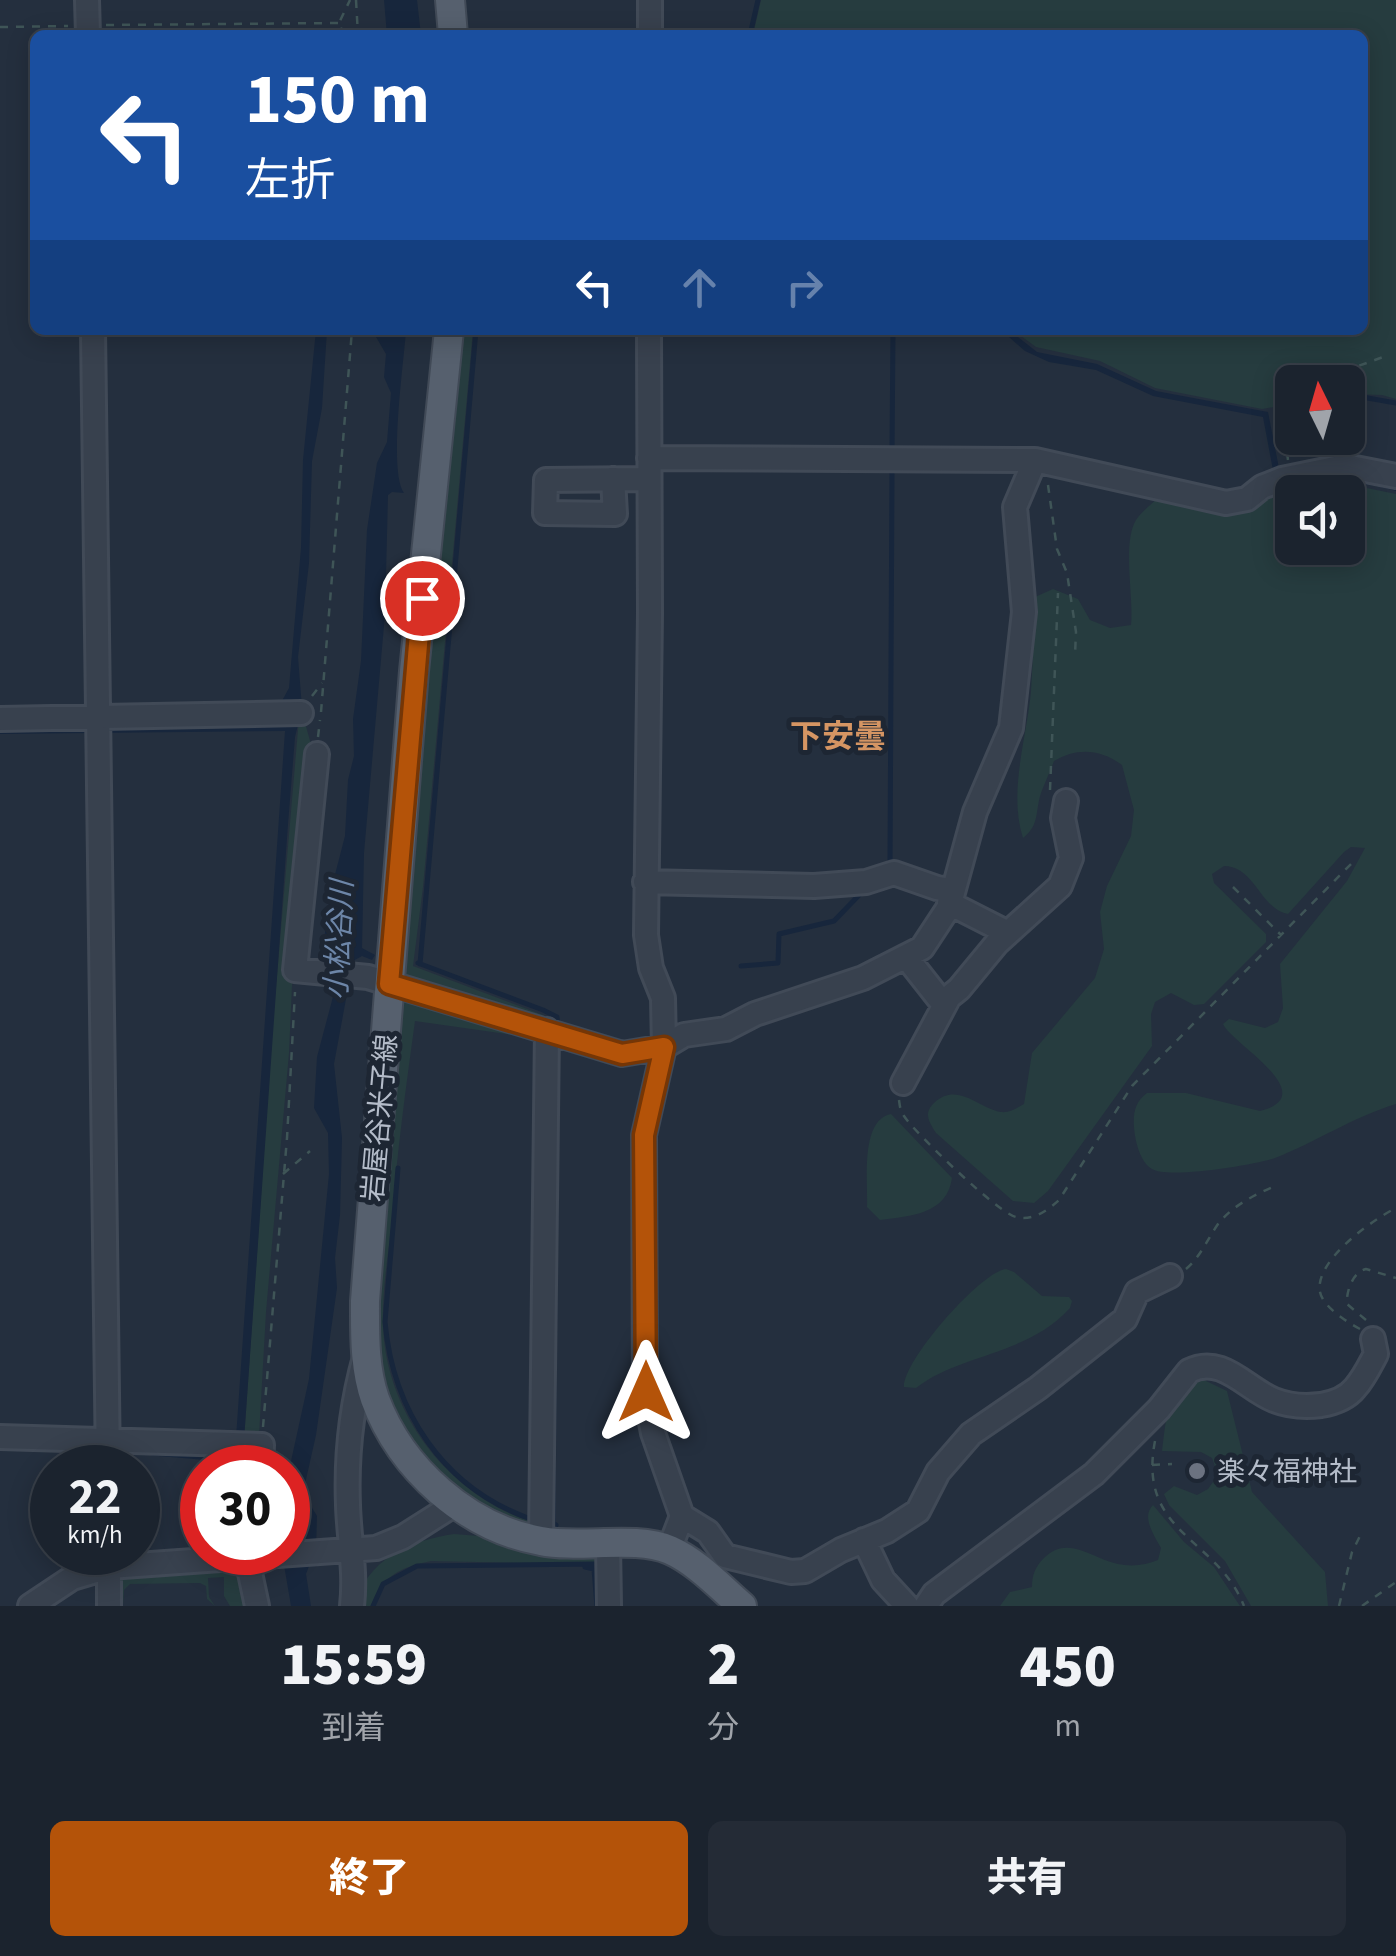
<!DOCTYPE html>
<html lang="ja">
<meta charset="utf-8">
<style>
body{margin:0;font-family:"Source Sans 3","Noto Sans JP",sans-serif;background:#242b36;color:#f1f3f6;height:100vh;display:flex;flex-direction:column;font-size:38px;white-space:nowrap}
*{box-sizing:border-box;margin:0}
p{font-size:32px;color:#a0a4aa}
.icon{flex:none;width:55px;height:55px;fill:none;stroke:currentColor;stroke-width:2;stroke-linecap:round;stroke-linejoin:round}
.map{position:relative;height:1606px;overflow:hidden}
.details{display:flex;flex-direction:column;background:#1b232e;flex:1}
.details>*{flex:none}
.banner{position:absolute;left:30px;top:30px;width:1338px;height:305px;border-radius:15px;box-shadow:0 5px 25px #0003,0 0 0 2px #39404a;background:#1a4fa0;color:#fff;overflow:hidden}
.needle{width:65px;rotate:355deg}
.buttons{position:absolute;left:1275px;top:365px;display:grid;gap:20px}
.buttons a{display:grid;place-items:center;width:90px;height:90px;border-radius:15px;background:#1b232e;box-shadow:0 5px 25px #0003,0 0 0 2px #39404a;font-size:50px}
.speed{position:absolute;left:30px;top:1445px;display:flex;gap:20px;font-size:50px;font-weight:700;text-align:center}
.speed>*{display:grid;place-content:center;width:130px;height:130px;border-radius:50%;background:#1b232e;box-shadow:0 5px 25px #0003,0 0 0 2px #39404a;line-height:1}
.speed small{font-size:25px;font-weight:400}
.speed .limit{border:15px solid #d22;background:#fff;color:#111}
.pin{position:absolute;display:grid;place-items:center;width:85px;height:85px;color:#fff;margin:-42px;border:5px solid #fff;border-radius:50%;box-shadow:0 2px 10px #0007}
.me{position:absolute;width:110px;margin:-55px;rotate:0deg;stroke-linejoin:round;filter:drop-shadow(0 0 8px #0008)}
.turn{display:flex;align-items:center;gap:35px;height:210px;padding:0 50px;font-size:45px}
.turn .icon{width:130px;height:130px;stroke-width:2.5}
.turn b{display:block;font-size:70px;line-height:85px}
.lanes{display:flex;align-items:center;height:95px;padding:0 50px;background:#0003;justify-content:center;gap:50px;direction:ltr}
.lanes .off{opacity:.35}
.eta{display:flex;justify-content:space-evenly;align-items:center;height:170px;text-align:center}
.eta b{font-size:60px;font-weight:800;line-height:70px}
.cta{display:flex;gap:20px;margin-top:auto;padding:20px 50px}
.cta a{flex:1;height:115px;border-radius:15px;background:#b45309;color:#fff;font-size:40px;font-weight:800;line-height:115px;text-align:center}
.cta a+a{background:#242b36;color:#f1f3f6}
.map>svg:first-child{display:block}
</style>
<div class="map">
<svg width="1396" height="1606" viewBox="0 0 1396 1606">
<rect width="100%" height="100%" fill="#242f3e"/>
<path fill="#263c3f" d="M761,0h635v399l-14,-4 -34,-1v-12h-56v22l-30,5 -107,-21 -55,-27 -64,-14 -23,-17h349v-295h-609z
M455,330h18l-50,557 -10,79 130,49 7,4 1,5 -149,-45z
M1357,486l39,8v610c-43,13 -80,38 -121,54 -19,7 -108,21 -123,11 -12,-7 -17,-28 -18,-42 -1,-14 1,-25 13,-34h39l74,18c64,-16 -29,-68 -37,-87l6,-5 36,9 13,-6 5,-14 -3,-44 67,-83 18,-33 -14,-1 -7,5 -56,62c-28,-5 -33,-48 -64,-48l-12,8 2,9 52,51v8l-62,62 -10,1 -23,-12 -16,9 -4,12 1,32 -104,145 -14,12 -21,-2 -77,-68c-6,-10 -13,-19 -3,-29 24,-24 46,5 68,8 9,1 16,-4 23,-8l8,-51 63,-75 9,-29 -4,-37 7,-26 24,-50 3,-26 -12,-45c-21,-16 -45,-18 -68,-4 -4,11 -9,21 -13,32 -6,18 -1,32 -18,45 -15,-46 4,-101 8,-147 2,-32 3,-63 4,-94l18,-8 25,10 12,21 20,8 21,-3c3,-28 -9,-82 5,-105 5,-8 16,-16 23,-23l114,-4 5,6 14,-4v53h56v-56h-49z
M299,718l6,5 8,28 -20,212 -4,90 -23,259 -7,124 -15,4 29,-418z
M404,1000l138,39 -127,-18c-9,66 -18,131 -23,198 -4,39 -12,82 -8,121 9,83 69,155 145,181l11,-36 -11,44 -44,-19 -58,-46 -39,-62 -14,-51 27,-350z
M891,1114l61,64c-5,36 -41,38 -72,42l-13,-13c1,-26 -7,-87 24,-93z
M1006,1269l8,3 28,24 27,1 3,4 -2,7c-42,47 -111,46 -154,80l-12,-1c-1,-27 78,-116 102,-118z
M1196,1381h10l21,10 25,101 73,80 3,34h-77l-26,-45 -56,-56 -5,-11 10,-8 23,9 11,-6 10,-14 -6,-17 -11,-6 -39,-1c4,-28 3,-58 34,-70z
M1153,1505l31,37 30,25 26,39h-240l10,-14 22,-5c0,-12 3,-20 12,-29 24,-24 48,1 74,6 14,3 28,1 40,-4l3,-12c-7,-13 -20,-31 -8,-43z
M454,1534l25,2 43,13 1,4 77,2v10l-169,-4c-30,6 -49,15 -60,45h-15c8,-46 56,-66 98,-72z
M246,1569l8,37h-24l-6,-10v-19l-16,1 1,19 6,9 -8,-7 -1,-13 -6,-3 -70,1 -6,6 -1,16h-8l4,-28 5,-3z"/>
<path fill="#17263c" d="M384,0h33l4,35h-34z
M316,330h11l-5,78 -10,53 -3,102 -11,94 4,51 -7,29 -7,87 -46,643h-8l51,-736 -285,3v-6l277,-18 12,-22 12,-140 2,-88z
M378,330h28c-2,31 -18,142 -2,163l-12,-1 -4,3 -3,119 -21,239 -2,95 13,7 -3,5 -10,-4 -9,5 -19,103 8,74 -2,77 -5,43 2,30 -21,147 -11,49 1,14 11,18 -1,32 -10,26 5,32h-20l-9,-53 6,-1v-77l21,-96 20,-205 -1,-41 -14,-25 3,-51 17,-64 -10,-53 7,-50 14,-54 3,-56 6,-24 -1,-37 8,-58 6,-131 10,-67 10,-21 4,-49 -7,-16 2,-23 -10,-17z
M1001,330h8l28,22 60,12 59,27 112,21 15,77 57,-11 56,8v5c-41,-13 -78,-7 -118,6l-15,-80 -110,-21 -57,-26 -47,-8 -24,-11z"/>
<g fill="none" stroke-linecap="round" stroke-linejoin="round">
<path stroke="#17263c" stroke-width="5" d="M750,35l8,-35
M1348,398l14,-1 34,6
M892,451l1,-121
M890,866l2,-396
M418,963l125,47 14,7 1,11
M420,964l56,-634
M741,966l37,-3 1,-29 55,-13 29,-30
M398,1168l-13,154c8,89 58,165 143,196
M153,1453l71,6
M556,1525l-3,-2 3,-364
M585,1567l9,2 3,37
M373,1606l10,-22 34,-18 178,-2 3,4"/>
<defs>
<path id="minor" d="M87,0l1,35
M650,0v35
M93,330l15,1138
M649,330l1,283 -4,322 5,33 12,30 1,49 -20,88 1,257 8,41 29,83 -13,34
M649,458l386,2 191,43 21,-4 15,-12 20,-8 63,-13 51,10
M613,479l2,35 -70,-1 1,-33 102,-1
M0,719l301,-6
M317,754l-22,216 73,7 254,77 42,-7 20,-12 42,-6 29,-15 108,-36 59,-30 27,-41 26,-95 36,-84 13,-116 -9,-105 20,-47
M645,882l169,4 52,-4 28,-9 43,15 14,2
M949,903l59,30
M907,958l37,47
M903,1083l46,-86 10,-8 38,-46 63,-57 11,-28 -8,-40 3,-17
M0,1437l262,8 -1,23
M682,1516l26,16 17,24 66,16 14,-1 36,-21 46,-19 31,-20 20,-39 33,-38 67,-46 87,-69 12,-27 33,-16
M864,1540l19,40 24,26
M541,1541l6,-511
M608,1544l1,62
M249,1552l1,21 7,33
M109,1556v50
M30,1606l42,-28 37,-11 267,-19 27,-11 52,-33
M352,1606c4,-35 -3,-66 -4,-101 -2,-50 4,-101 17,-148
M926,1606l8,-12 160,-120 65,-65 30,-38c33,-17 57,18 85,29 15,6 31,7 47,5 12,-2 26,-7 34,-17 9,-10 15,-23 21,-34l-3,-15"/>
<path id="major" d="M450,0l3,35
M449,330l-35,341 -49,630c0,32 -1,67 10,98 26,70 92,129 166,142 39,8 94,-6 129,9 27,12 50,37 72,56"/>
</defs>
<use href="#minor" stroke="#414a57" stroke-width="28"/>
<use href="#major" stroke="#414a57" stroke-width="32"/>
<path stroke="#3f5557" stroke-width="2.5" stroke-dasharray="8 8" stroke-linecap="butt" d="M356,0l2,35
M106,25l233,-2
M0,27l68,-1
M344,35l-5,-12 11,-23
M1314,382l72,-26
M1288,460c-3,-23 -12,-51 4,-69
M1048,485l9,64 10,24 9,59 -1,23
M312,696l10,-13
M321,712l31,-382
M318,737l2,-17
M1050,790l8,-197
M1233,887l48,48
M899,1100c1,7 1,10 5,16 11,17 94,97 112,101 17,4 31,-6 43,-17l73,-114 222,-225
M283,1174l27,-23
M1186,1269c15,-13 21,-29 32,-45 15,-19 38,-30 60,-39
M1366,1320l-19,-16c-1,-13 6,-32 19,-35l30,9
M1360,1329c-13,-7 -37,-22 -40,-37 -6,-31 52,-72 76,-84
M263,1427l24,-289 8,-146
M1155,1441c-18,93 62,96 89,165
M1152,1465l20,-1
M1339,1606l13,-54 8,-16
M1362,1606l34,-24"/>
<use href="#minor" stroke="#38414e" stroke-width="22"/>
<use href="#major" stroke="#56606e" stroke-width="28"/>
</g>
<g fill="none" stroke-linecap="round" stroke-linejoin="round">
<defs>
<path id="route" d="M422,598l-33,386 233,70 42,-7 -20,88 2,257"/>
</defs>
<use href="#route" stroke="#753606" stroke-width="25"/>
<use href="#route" stroke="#b45309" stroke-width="18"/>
</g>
<circle fill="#6b7280" stroke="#1d2633" stroke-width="4" cx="1197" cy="1471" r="10"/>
<g text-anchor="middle" stroke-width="10" stroke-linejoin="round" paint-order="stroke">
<g font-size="28" fill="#b4bcc9" stroke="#1d2633">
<text transform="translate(379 1118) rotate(-85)" y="10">岩屋谷米子線</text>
</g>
<g font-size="28" fill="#b4bcc9" stroke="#1d2633" text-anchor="start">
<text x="1217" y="1481">楽々福神社</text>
</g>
<g font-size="30" font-style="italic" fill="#6d86a8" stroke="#1d2633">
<text transform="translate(339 940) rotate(-87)" y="10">小松谷川</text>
</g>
<g font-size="32" font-weight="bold" fill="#d59563" stroke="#1d2633">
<text x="838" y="747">下安曇</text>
</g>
</g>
</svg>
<div class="buttons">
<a><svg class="needle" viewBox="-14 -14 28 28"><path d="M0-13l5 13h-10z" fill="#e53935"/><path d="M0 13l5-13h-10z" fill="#a0a4aa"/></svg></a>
<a><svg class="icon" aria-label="sound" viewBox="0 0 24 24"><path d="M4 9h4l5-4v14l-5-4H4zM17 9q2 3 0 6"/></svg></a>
</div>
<div class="speed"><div>22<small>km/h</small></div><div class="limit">30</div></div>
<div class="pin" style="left:422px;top:598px;background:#d93025"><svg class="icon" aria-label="arrive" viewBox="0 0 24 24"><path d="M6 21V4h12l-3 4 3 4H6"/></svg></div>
<svg class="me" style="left:646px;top:1392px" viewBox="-20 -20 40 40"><path d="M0-17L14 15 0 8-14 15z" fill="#b45309" stroke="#fff" stroke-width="4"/></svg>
<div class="banner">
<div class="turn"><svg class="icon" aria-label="left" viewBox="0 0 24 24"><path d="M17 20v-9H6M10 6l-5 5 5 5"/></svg><div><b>150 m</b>左折</div></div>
<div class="lanes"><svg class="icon" aria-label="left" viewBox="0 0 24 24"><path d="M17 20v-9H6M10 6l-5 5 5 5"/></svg><svg class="icon off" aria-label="ahead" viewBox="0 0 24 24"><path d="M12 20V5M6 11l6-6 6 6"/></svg><svg class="icon off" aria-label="right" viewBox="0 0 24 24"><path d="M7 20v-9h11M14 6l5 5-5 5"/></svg></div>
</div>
</div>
<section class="details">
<div class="eta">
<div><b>15:59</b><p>到着</p></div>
<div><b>2</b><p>分</p></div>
<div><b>450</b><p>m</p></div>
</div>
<div class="cta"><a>終了</a><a>共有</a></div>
</section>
